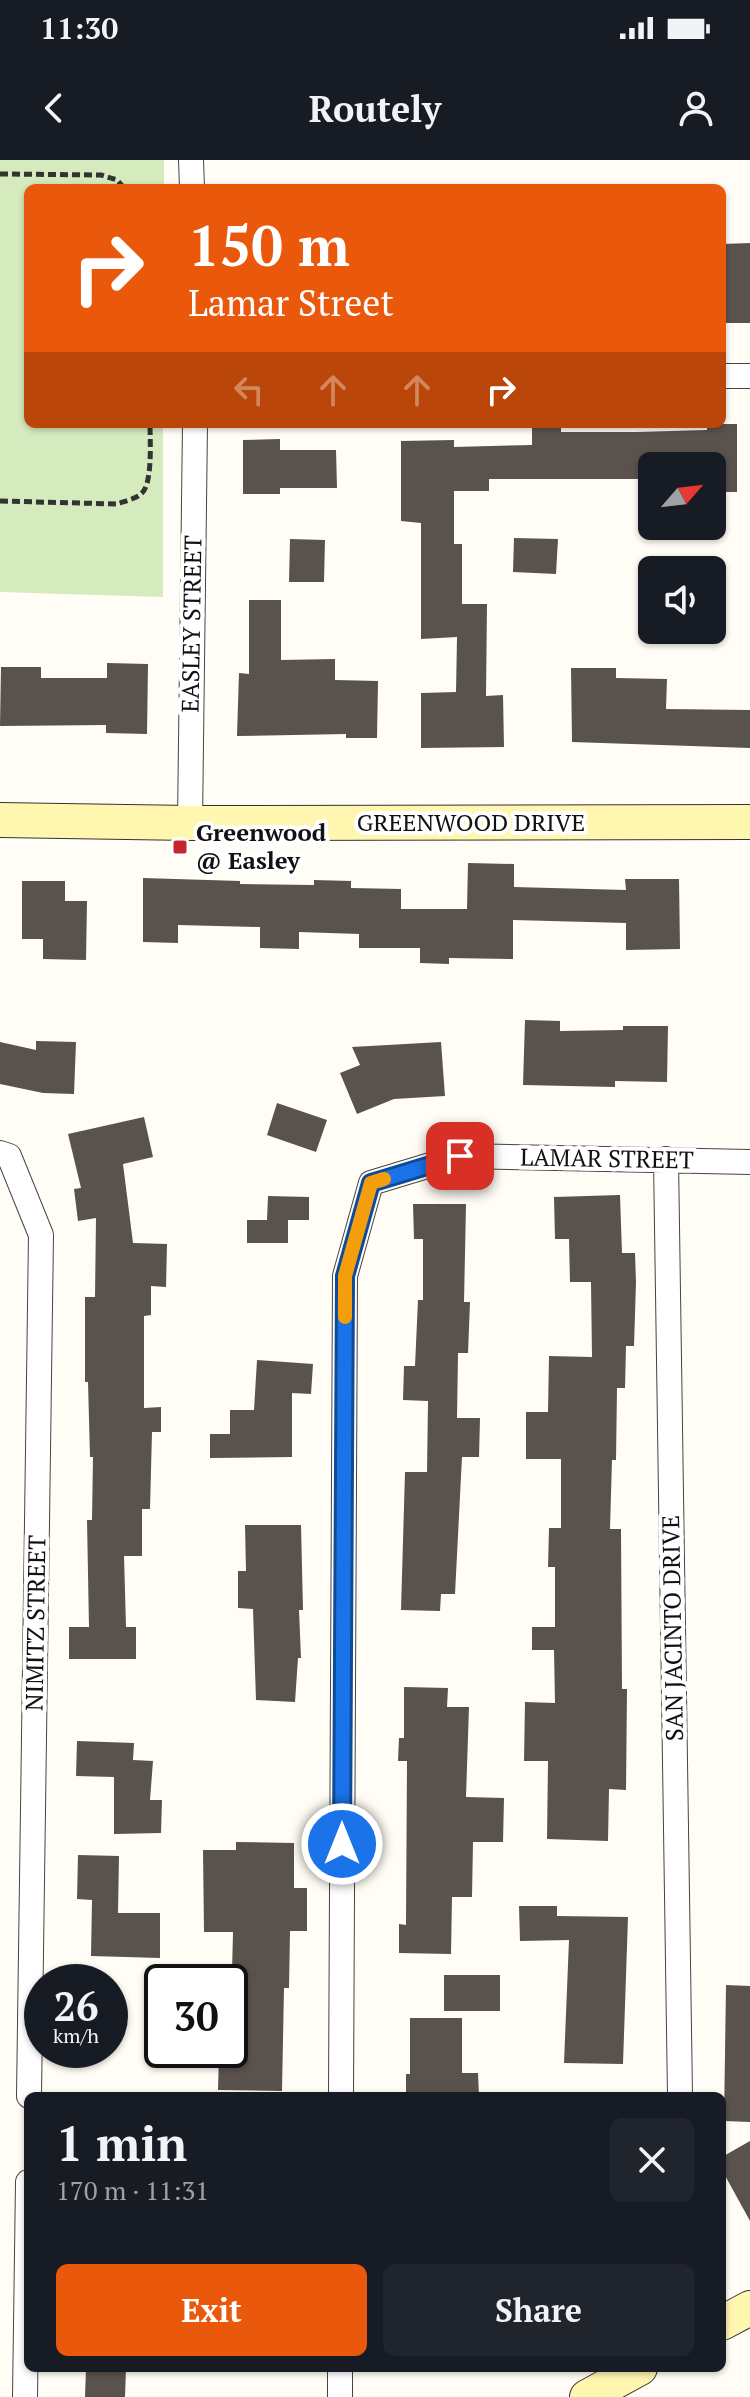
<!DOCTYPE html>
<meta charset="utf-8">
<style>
body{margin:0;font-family:"PT Serif",serif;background:#20242c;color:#f1f3f6;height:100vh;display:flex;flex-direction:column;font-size:30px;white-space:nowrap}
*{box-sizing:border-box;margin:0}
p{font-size:26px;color:#9ea1a6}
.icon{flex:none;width:44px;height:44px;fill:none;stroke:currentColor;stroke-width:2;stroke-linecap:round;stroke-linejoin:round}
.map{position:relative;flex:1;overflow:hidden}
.panel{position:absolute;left:24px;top:1932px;width:702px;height:280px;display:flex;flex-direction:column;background:#171b24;border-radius:12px;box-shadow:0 2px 6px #0004}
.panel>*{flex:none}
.top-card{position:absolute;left:24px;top:24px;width:702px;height:244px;border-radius:12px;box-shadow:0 2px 6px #0004;background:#ea580c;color:#fff;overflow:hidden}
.needle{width:52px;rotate:62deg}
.buttons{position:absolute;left:638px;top:292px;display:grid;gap:16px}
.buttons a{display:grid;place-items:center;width:88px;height:88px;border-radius:12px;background:#171b24;box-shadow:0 2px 6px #0004;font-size:40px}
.speed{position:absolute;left:24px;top:1804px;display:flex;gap:16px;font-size:40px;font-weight:700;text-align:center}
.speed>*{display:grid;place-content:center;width:104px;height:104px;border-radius:50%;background:#171b24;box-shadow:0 2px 6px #0004;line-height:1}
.speed small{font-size:20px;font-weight:400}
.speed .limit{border:4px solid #111;border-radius:12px;background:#fff;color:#111}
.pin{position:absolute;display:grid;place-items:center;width:68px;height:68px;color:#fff;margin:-34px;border-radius:16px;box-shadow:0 4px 12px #0006}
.me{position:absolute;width:88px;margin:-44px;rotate:0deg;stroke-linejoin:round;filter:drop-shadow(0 0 6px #0008)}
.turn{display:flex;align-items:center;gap:28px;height:168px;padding:0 32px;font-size:36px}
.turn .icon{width:104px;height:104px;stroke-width:2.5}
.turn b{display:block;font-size:56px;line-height:68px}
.lanes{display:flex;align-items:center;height:76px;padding:0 32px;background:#0003;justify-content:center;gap:40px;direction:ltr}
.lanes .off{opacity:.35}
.round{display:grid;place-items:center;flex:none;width:84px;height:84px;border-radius:12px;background:#20242c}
.overview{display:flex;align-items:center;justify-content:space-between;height:136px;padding:0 32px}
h1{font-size:48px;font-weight:700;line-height:60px}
.cta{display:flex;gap:16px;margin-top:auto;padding:16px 32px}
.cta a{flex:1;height:92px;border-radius:12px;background:#ea580c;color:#fff;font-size:32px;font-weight:700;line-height:92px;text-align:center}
.cta a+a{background:#20242c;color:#f1f3f6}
.status{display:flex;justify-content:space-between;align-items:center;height:56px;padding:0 40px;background:#171b24;direction:ltr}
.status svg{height:22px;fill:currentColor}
header{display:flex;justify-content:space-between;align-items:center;height:104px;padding:0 32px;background:#171b24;font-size:36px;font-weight:700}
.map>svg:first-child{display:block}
</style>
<div class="status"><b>11:30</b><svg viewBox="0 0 49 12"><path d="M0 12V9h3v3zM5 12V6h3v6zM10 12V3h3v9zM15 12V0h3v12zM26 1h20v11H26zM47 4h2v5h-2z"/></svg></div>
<header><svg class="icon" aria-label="back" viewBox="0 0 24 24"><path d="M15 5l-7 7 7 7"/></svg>Routely<svg class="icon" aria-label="person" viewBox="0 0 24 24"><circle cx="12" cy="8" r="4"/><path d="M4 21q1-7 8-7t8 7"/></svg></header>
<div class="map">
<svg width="750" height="2237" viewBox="0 0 750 2237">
<rect width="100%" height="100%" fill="#fffdf5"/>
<path fill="#d5ebbd" d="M0,0h164v28h-136v236h135v173l-163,-5z"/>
<path fill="#5a524d" d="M750,83v80h-28v-79z
M532,264h29v8h75l71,-2v-6h30v68h-25v-26h-60v13h-163v12h-35v53h8v60h25l-1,92 17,-1 1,52 -83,1v-55l35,-1 1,-55 -36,2v-116l-20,-2v-80l53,-1v7l78,-2z
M280,279v11h56l1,38h-57v6h-37v-54z
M514,378l44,1 -2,35 -43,-2z
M290,379l35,1 -1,42h-35z
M249,440h32v60l54,-1v21l43,1 -1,57h-31v-4l-109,2 2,-63 10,1z
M107,503l41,1 -1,70 -41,-1v-8l-106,1 1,-59h40v11h66z
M571,508h45v10l51,1 -1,30 84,1v38l-178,-6z
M468,703l46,1v23l112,3 -1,-11h54l1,70 -54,1v-27l-113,-3v39l-64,-1v6l-29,-1v-15h-61v-14l-60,-2v17l-39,-1v-21l-82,-2v18l-35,-1v-64l97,3v3l74,1v-5l37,1v7l50,1v20h66z
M22,721h43v20h22l-1,59 -43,-1v-20h-21z
M525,860l35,1v10l63,-1v-4h45l-1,56 -52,-1v6l-92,-2z
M36,881l40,1 -2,52 -31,-1 -43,-9v-42l36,8z
M441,882l4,54 -51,3 -37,15 -17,-41 20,-8 -8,-18z
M277,943l50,17 -11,32 -49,-17z
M144,957l9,40 -30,7 10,79 34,1 -1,43 -15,-1v29l-7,1v92l17,-1v25h-9l-2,77h-8v47h-18l2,71h10v32h-67v-32h20l-2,-107h5l1,-63h-3l-2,-75h-3v-85h10l1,-79 -18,3 -4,-32 7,-1 -13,-54z
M620,1035l2,58h13l1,29 -2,64h-8l-1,42h-8l-1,72h-4l-2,69h11l1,160h5l-1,101 -17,-1 -1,52 -61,-2 1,-78h-24l1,-59 30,1 -1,-53h-22v-23h23v-60h-7l1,-39h12v-69h-35v-47h22l1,-56 43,1 -1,-75h-21l-1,-43h-14l-1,-42z
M268,1036l41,1v23h-21v23h-41v-23h20z
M413,1044h53l-2,98h6l-2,51h-10l-1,65h23l-1,39h-17l-7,137h-14l-1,17 -39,-1 4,-138h22l1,-71 -25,-1 1,-34h11l3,-66h5v-61h-9z
M257,1200l56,4 -2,30 -19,-1v64l-82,1v-24h20v-24h24z
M245,1365h56l2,85h-4l2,48h-3l-3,44 -39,-2 -3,-91 -15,-1v-37h8z
M404,1527l44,1 -1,19h22l-3,90 38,1 -1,44h-30l-1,55h-20l-1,57 -52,-1v-29l7,1 1,-164h-9l1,-23h5z
M77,1581l57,2 -1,17 20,1 -3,39h12l-1,33 -47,1v-57l-38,-1z
M236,1682l58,1v45h13v43h-17l-1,57h-5l-2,103 -64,-1 1,-36h11l3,-122h-29l-1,-82h33z
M78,1695l41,1 -1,57h42v45l-69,-2 1,-56 -15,-1z
M519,1746h38v10l71,1 -5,147 -59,-1 5,-123 -49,1z
M444,1815h56v36h-56z
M726,1825l24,1v136l-26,-1z
M410,1858h52v55h16l1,23h-73v-22h4z
M750,1981v80l-28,-51v-13z
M86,2208h40l-1,29h-40z"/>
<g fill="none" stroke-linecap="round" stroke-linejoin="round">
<defs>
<path id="street" d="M191,0l1,28
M722,216h28
M190,663l5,-399
M0,993l9,3 32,79 -12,861
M666,999l14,937
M341,1936l4,-820 26,-93 89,-27 290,6
M25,2237l3,-215
M340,2237v-29"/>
<path id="secondary" d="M0,660l190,3 560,-1
M722,2163l28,-15
M587,2237l53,-29"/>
</defs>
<use href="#street" stroke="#444" stroke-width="26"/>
<use href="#secondary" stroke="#333" stroke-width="36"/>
<path stroke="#333" stroke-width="5" stroke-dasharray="8 4" stroke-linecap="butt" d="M0,14l101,1 16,5 7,8
M0,341l117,3c8,-3 18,-5 24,-10 12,-9 9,-54 9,-70"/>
<use href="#street" stroke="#fff" stroke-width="24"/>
<use href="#secondary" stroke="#fff6b0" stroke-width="34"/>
</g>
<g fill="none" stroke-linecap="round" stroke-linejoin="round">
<defs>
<path id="route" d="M342,1684l3,-568 26,-93 89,-27"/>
</defs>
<use href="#route" stroke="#114b97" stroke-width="20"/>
<use href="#route" stroke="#1a73e8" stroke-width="14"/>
<path stroke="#f59e0b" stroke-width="14" d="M345,1157v-41l26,-93 13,-4"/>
</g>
<rect fill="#c4262e" stroke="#fff" stroke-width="3" x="172" y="679" width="16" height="16" rx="4"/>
<g text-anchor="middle" stroke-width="8" stroke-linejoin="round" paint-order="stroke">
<g font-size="24" fill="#111" stroke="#fff">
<text transform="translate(192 464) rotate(-89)" y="8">EASLEY STREET</text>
<text x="471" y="671">GREENWOOD DRIVE</text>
<text transform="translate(607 999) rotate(1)" y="8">LAMAR STREET</text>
<text transform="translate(36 1463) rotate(-89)" y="8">NIMITZ STREET</text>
<text transform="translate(673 1468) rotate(-91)" y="8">SAN JACINTO DRIVE</text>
</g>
<g font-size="24" font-weight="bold" fill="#111" stroke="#fff" text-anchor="start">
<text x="196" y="681">Greenwood<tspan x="196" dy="28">@ Easley</tspan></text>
</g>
</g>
</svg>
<div class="buttons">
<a><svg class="needle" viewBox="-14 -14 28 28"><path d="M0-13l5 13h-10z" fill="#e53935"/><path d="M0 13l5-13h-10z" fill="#9ea1a6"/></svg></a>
<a><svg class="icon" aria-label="sound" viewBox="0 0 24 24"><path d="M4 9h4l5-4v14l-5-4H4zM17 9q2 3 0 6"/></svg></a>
</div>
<div class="speed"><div>26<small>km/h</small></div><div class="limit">30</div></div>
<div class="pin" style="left:460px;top:996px;background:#d93025"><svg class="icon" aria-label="arrive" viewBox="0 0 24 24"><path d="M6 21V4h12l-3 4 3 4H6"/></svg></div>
<svg class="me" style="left:342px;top:1684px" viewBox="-20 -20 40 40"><circle r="17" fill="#1a73e8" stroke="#fff" stroke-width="3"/><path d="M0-11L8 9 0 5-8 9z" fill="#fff"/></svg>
<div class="top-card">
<div class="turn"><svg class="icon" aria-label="right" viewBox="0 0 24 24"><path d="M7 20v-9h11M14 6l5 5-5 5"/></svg><div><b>150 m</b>Lamar Street</div></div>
<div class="lanes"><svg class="icon off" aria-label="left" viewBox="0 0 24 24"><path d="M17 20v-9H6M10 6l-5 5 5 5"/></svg><svg class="icon off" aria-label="ahead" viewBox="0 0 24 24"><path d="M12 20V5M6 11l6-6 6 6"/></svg><svg class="icon off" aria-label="ahead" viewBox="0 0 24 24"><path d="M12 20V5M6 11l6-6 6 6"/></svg><svg class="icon" aria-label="right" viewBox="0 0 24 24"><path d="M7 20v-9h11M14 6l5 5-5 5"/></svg></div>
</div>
<section class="panel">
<div class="overview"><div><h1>1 min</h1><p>170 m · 11:31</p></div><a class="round"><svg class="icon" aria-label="close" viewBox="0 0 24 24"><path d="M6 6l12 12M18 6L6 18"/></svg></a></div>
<div class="cta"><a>Exit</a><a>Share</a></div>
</section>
</div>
